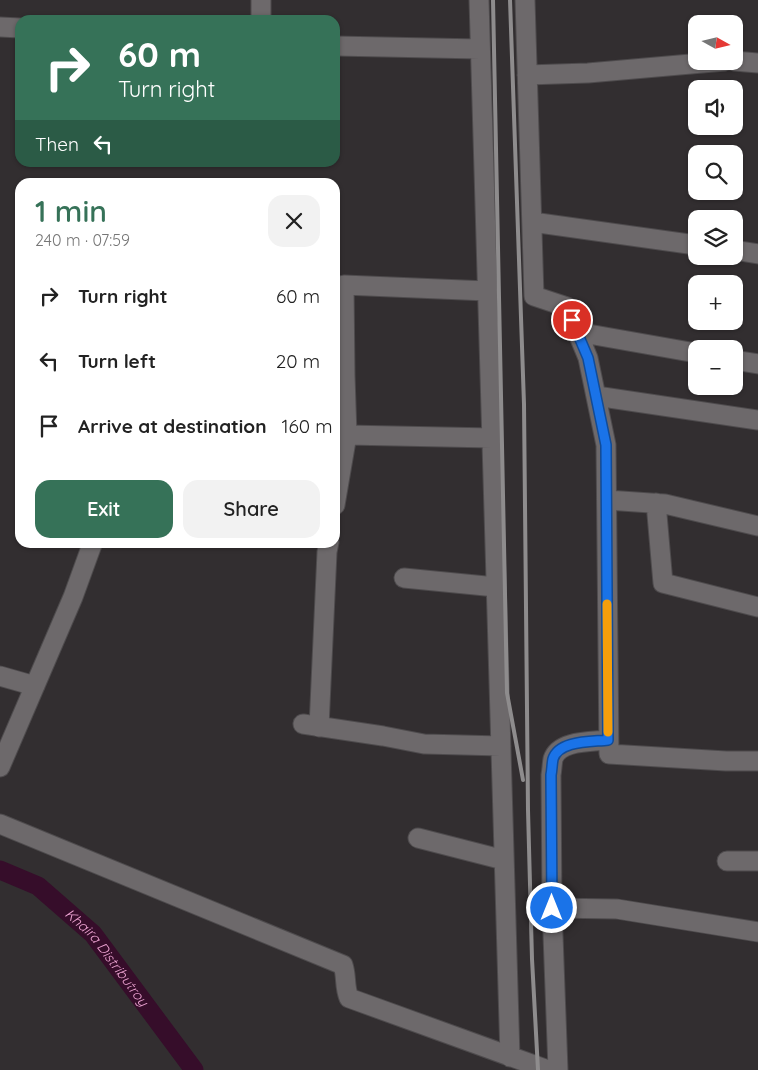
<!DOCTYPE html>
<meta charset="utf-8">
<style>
body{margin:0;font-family:Quicksand,sans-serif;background:#f2f2f2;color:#222;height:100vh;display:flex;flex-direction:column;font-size:19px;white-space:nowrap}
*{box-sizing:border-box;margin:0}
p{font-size:16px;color:#767676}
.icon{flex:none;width:28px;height:28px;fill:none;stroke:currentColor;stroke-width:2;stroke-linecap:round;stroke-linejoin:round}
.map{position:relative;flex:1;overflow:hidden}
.drawer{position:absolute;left:15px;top:178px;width:325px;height:370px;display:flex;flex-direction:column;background:#fff;border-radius:15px;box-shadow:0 1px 4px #0004}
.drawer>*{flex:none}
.banner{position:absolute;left:15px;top:15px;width:325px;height:152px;border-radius:15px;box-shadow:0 1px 4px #0004;background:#367258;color:#fff;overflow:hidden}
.needle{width:32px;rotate:98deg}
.tools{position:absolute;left:688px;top:15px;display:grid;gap:10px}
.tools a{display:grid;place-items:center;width:55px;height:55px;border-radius:10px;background:#fff;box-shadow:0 1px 4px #0004;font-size:25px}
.pin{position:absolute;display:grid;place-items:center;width:42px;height:42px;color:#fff;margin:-21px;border:2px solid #fff;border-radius:50%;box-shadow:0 1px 5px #0007}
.me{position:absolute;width:55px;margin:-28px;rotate:0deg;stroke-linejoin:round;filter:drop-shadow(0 0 4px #0008)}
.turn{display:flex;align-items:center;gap:18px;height:105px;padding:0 20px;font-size:22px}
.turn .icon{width:65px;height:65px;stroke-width:2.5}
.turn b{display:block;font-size:35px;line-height:42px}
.then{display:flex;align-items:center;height:48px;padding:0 20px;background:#0003;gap:10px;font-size:19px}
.round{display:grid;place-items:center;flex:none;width:52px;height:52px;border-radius:15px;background:#f2f2f2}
.head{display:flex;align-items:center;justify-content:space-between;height:85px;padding:0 20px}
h1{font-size:30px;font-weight:600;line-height:38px;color:#367258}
.button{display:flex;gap:10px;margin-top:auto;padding:10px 20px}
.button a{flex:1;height:58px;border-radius:15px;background:#367258;color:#fff;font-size:20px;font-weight:600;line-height:58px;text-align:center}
.button a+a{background:#f2f2f2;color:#222}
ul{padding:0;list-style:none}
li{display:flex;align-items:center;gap:15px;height:65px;padding:0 20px}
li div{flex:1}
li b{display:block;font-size:19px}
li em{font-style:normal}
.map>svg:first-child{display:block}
</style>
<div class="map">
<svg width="758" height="1070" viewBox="0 0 758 1070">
<rect width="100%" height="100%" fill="#322e30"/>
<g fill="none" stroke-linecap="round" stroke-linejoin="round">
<path stroke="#360d2a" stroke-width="19" id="s1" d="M0,870l38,16 55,48 101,136"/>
<defs>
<path id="street" d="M479,0l31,1057
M525,0l9,296 33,11 21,51 18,87 3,309 117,7h32
M261,20v-20
M0,27l20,1
M335,46l145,3
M734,61l24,2
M527,75l61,-2 137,-12
M532,222l164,23
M734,250l24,4
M577,332l119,21
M734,360l24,4
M596,396l162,24
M335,433l12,2 -2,-60 -1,-90 143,6
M607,500l58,4 93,22
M656,503l7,80 95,24
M335,505l12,-70 145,3
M404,578l92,9
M0,676l35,10
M303,724l80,12 41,8 77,2
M319,727l8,-175 2,-10
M608,740c-16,2 -49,0 -55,19 -1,5 -1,11 -2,16l1,133 65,1 141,23
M0,767l73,-170 20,-55
M0,824l343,141c4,12 1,21 6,33l199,72
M418,838l86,22
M727,861h31
M552,908l6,162"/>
</defs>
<use href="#street" stroke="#4e4b4d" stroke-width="21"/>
<use href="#street" stroke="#6d696b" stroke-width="19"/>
<path stroke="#8e8c8d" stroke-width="4" d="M493,0l14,693 16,87
M510,0l14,404 4,406 4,149 6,111"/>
</g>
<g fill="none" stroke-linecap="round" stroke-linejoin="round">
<defs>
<path id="route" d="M552,908l-1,-133c1,-5 1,-11 2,-16 6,-19 39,-17 55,-19l-2,-295 -18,-87 -16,-38"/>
</defs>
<use href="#route" stroke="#114b97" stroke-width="12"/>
<use href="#route" stroke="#1a73e8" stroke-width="9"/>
<path stroke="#f59e0b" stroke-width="9" d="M607,604l1,128"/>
</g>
<g text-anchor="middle" stroke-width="5" stroke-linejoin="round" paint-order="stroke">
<g font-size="14" font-style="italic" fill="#eda3d2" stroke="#282426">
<text dy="5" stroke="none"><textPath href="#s1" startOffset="141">Khaira Distributroy</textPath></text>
</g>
</g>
</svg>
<div class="tools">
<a><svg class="needle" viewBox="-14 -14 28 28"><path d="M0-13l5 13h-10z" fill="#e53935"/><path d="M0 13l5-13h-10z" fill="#767676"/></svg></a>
<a><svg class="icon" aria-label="sound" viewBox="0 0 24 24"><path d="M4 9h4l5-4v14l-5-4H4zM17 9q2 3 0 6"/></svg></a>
<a><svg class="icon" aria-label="search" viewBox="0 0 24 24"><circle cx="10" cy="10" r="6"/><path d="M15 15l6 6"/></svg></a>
<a><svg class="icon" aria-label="layers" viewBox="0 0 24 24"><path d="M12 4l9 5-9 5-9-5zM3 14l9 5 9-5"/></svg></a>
<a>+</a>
<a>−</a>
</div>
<div class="pin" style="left:572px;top:320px;background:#d93025"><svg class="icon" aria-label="arrive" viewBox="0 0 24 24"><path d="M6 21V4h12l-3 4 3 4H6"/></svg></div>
<svg class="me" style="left:552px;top:908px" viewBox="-20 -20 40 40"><circle r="17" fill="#1a73e8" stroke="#fff" stroke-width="3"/><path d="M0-11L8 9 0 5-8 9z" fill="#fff"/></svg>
<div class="banner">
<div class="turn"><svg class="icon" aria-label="right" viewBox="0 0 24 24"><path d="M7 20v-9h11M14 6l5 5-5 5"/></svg><div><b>60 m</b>Turn right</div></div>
<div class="then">Then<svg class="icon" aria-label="left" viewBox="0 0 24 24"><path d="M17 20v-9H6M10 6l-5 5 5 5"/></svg></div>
</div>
<section class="drawer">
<div class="head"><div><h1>1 min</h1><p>240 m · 07:59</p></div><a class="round"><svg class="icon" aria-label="close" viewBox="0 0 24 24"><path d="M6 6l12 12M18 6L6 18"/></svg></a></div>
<ul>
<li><svg class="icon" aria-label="right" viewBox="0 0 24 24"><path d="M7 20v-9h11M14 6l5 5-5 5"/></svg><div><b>Turn right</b></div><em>60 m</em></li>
<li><svg class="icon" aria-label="left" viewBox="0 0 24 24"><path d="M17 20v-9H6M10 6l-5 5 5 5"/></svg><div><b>Turn left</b></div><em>20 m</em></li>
<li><svg class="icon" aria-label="arrive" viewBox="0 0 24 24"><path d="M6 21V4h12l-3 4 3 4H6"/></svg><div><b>Arrive at destination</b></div><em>160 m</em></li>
</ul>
<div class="button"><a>Exit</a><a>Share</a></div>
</section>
</div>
